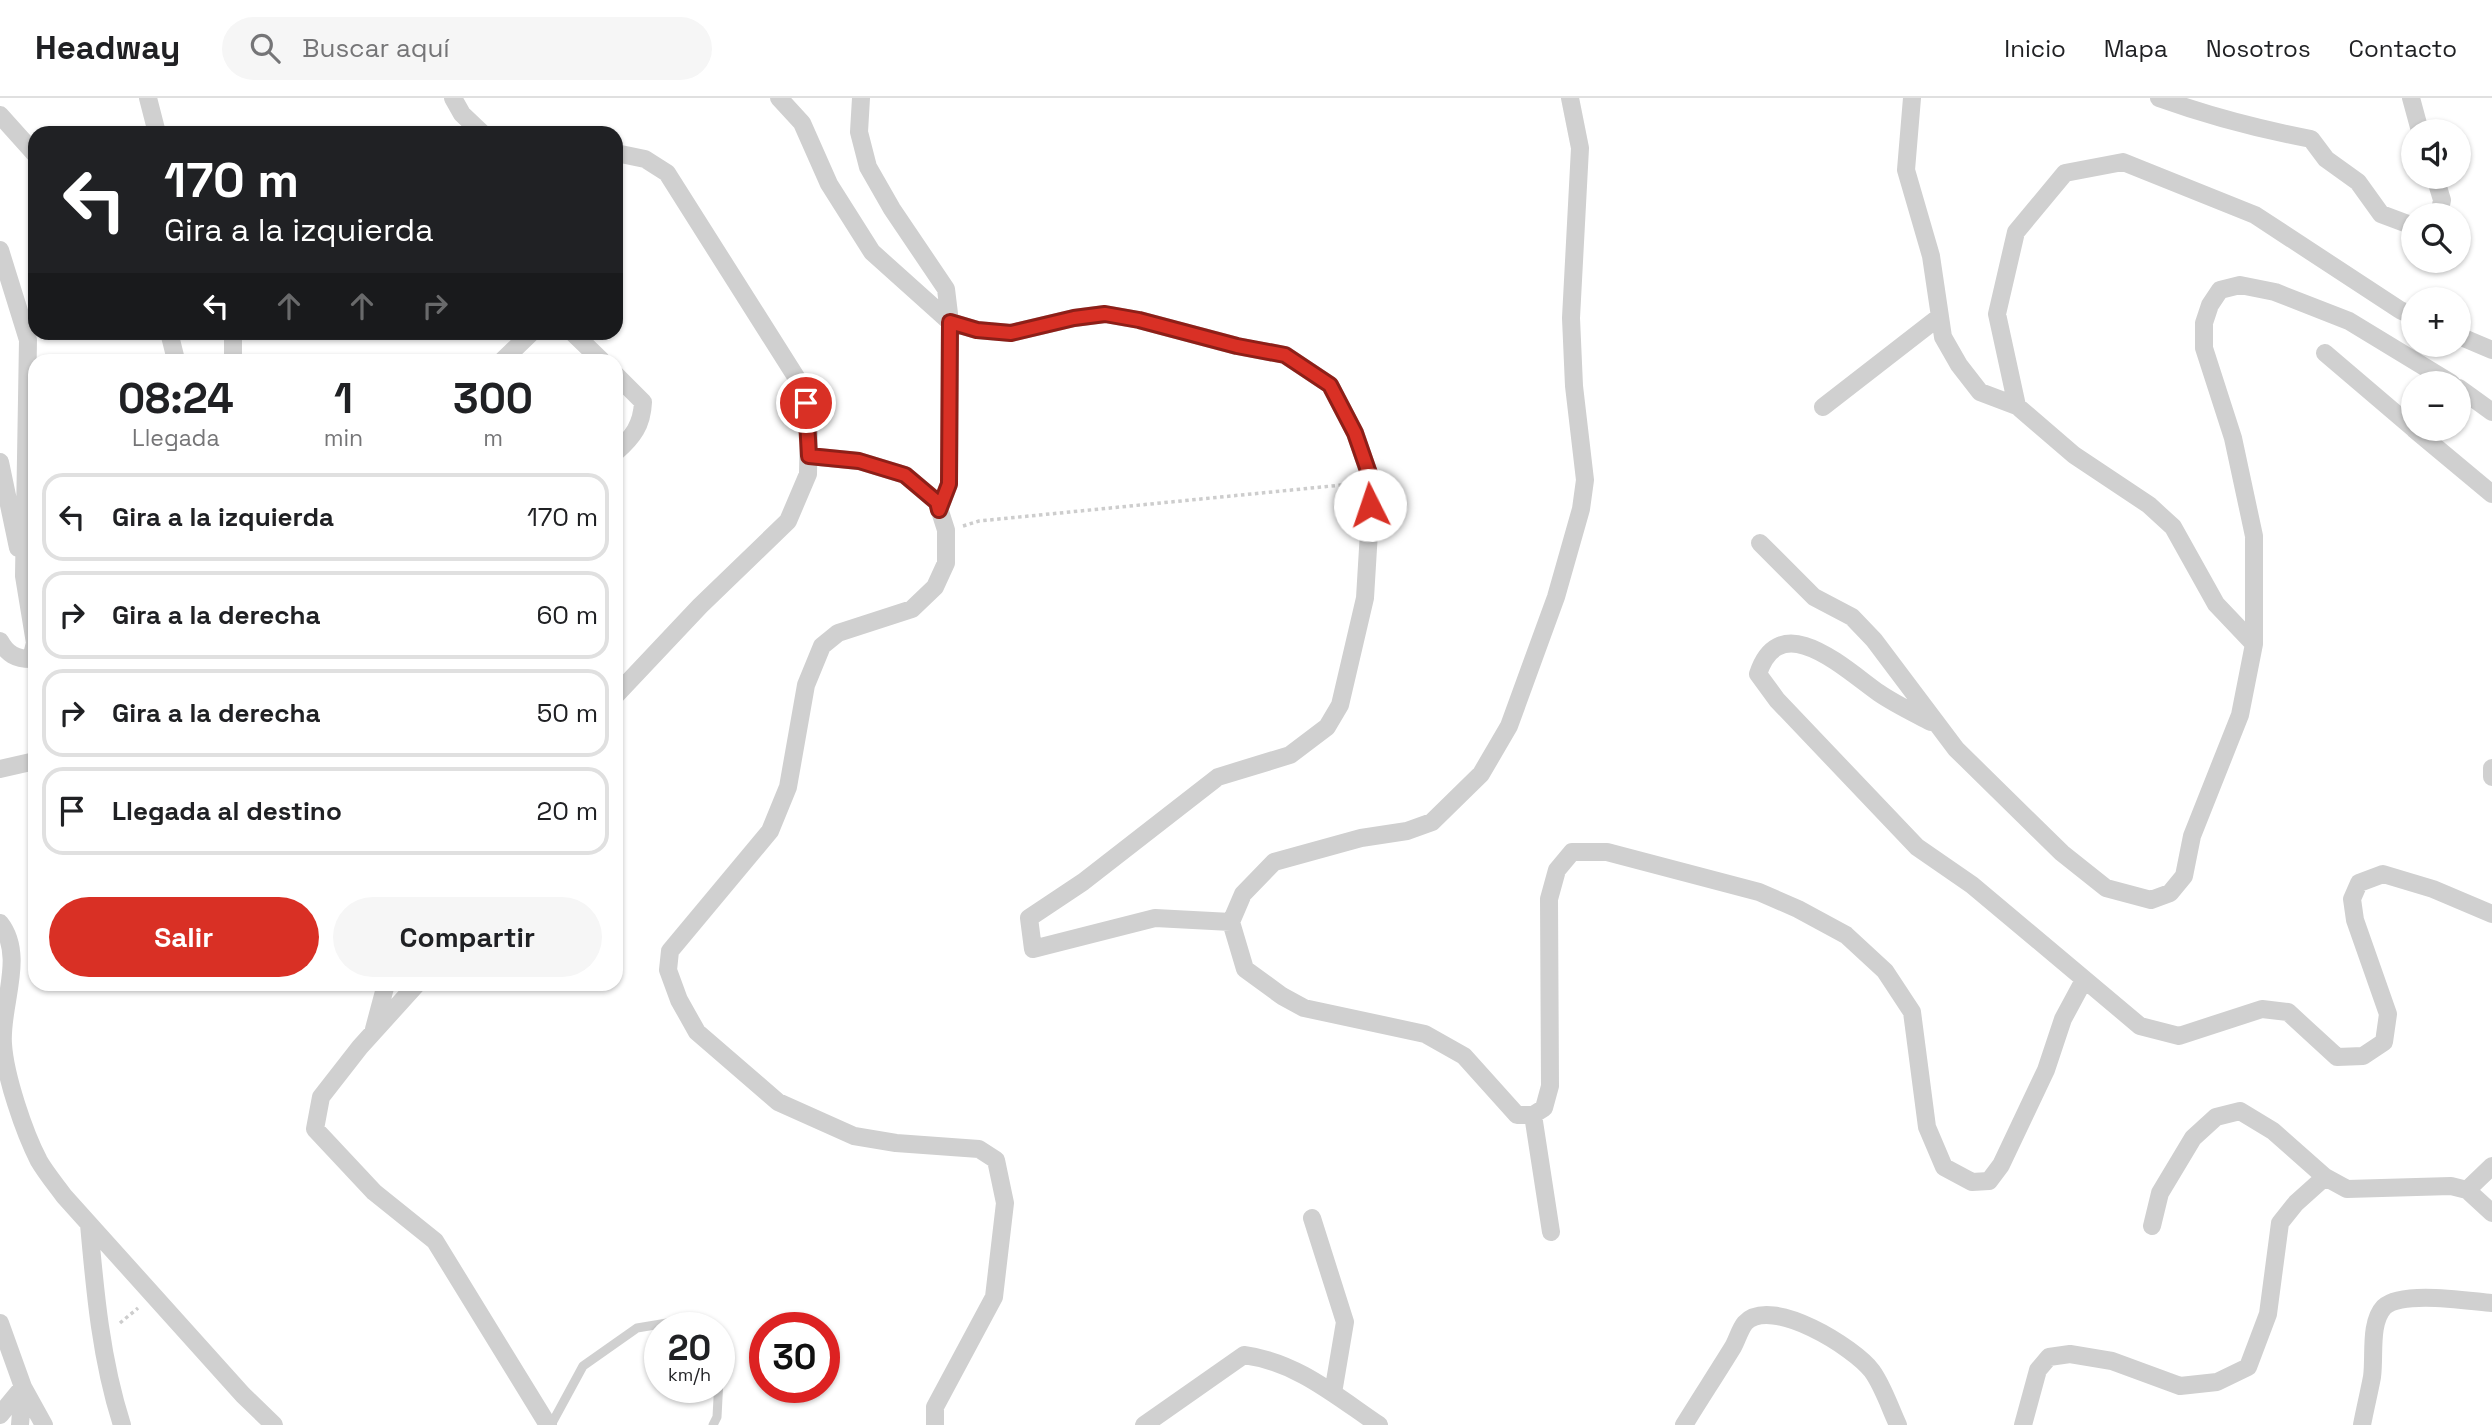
<!DOCTYPE html>
<html lang="es">
<meta charset="utf-8">
<style>
body{margin:0;font-family:"Space Grotesk",sans-serif;background:#f6f6f6;color:#202124;height:100vh;display:flex;flex-direction:column;font-size:26px;white-space:nowrap}
*{box-sizing:border-box;margin:0}
p{font-size:23px;color:#757577}
.icon{flex:none;width:38px;height:38px;fill:none;stroke:currentColor;stroke-width:2;stroke-linecap:round;stroke-linejoin:round}
.map{position:relative;flex:1;overflow:hidden}
.panel{position:absolute;left:28px;top:256px;width:595px;height:637px;display:flex;flex-direction:column;background:#fff;border-radius:21px;box-shadow:0 2px 5px #0004}
.panel>*{flex:none}
.banner{position:absolute;left:28px;top:28px;width:595px;height:214px;border-radius:21px;box-shadow:0 2px 5px #0004;background:#202124;color:#fff;overflow:hidden}
.controls{position:absolute;left:2401px;top:21px;display:grid;gap:14px}
.controls a{display:grid;place-items:center;width:70px;height:70px;border-radius:50%;background:#fff;box-shadow:0 2px 5px #0004;font-size:35px}
.speed{position:absolute;left:644px;top:1214px;display:flex;gap:14px;font-size:35px;font-weight:700;text-align:center}
.speed>*{display:grid;place-content:center;width:91px;height:91px;border-radius:50%;background:#fff;box-shadow:0 2px 5px #0004;line-height:1}
.speed small{font-size:18px;font-weight:400}
.speed .limit{border:10px solid #d22;background:#fff;color:#111}
.pin{position:absolute;display:grid;place-items:center;width:60px;height:60px;color:#fff;margin:-30px;border:4px solid #fff;border-radius:50%;box-shadow:0 2px 7px #0007}
.me{position:absolute;width:77px;margin:-38px;rotate:356deg;stroke-linejoin:round;filter:drop-shadow(0 0 5px #0008)}
.turn{display:flex;align-items:center;gap:24px;height:147px;padding:0 21px;font-size:32px}
.turn .icon{width:91px;height:91px;stroke-width:2.5}
.turn b{display:block;font-size:49px;line-height:60px}
.lanes{display:flex;align-items:center;height:66px;padding:0 21px;background:#0003;justify-content:center;gap:35px;direction:ltr}
.lanes .off{opacity:.35}
.eta{display:flex;justify-content:space-evenly;align-items:center;height:119px;text-align:center}
.eta b{font-size:42px;font-weight:700;line-height:49px}
.button{display:flex;gap:14px;margin-top:auto;padding:14px 21px}
.button a{flex:1;height:80px;border-radius:42px;background:#d93025;color:#fff;font-size:28px;font-weight:700;line-height:80px;text-align:center}
.button a+a{background:#f6f6f6;color:#202124}
ul{padding:0;list-style:none}
li{display:flex;align-items:center;gap:21px;height:88px;margin:0 14px 10px;padding:0 7px;border:4px solid #e0e0e0;border-radius:21px}
li div{flex:1}
li b{display:block;font-size:26px}
li em{font-style:normal}
header{display:flex;align-items:center;gap:42px;box-sizing:border-box;height:98px;padding:0 35px;background:#fff;border-bottom:2px solid #e0e0e0}
header strong{font-size:33px}
nav{display:flex;gap:38px;margin-inline-start:auto;font-size:24px}
.search{width:490px;height:63px;background:#f6f6f6;display:flex;align-items:center;gap:18px;box-sizing:border-box;padding:0 24px;border-radius:38px;color:#757577;font-size:26px}
.map>svg:first-child{display:block}
</style>
<header>
<strong>Headway</strong>
<div class="search"><svg class="icon" aria-label="search" viewBox="0 0 24 24"><circle cx="10" cy="10" r="6"/><path d="M15 15l6 6"/></svg>Buscar aquí</div>
<nav><a>Inicio</a><a>Mapa</a><a>Nosotros</a><a>Contacto</a></nav>
</header>
<div class="map">
<svg width="2492" height="1327" viewBox="0 0 2492 1327">
<rect width="100%" height="100%" fill="#fff"/>
<g fill="none" stroke-linecap="round" stroke-linejoin="round">
<path stroke="#cdcdcd" stroke-width="3.5" stroke-dasharray="3.5 3.5" stroke-linecap="butt" d="M963,428l16,-5 373,-37
M120,1225l18,-15"/>
<path stroke="#d0d0d0" stroke-width="9" d="M551,1327l32,-59 54,-38 30,-5 12,5
M713,1327l4,-8 2,-38"/>
<path stroke="#d0d0d0" stroke-width="18" d="M148,0l9,35
M453,0l9,16 20,19
M779,0l23,25 27,61 43,68 78,70 27,8 34,3 63,-15 31,-4 34,6 98,26 48,9 45,30 25,48 17,49 -7,116 -25,107 -13,22 -37,28 -72,22 -135,105 -54,36 4,31 122,-31 76,4
M861,0l-2,34 9,35 24,42 54,80 4,33 -1,162 -10,26
M1570,0l10,50 -9,170 3,68 11,94 -4,29 -25,88 -47,129 -28,48 -49,48 -25,9 -46,7 -87,24 -31,32 -12,28 14,47 37,27 22,12 121,26 39,22 53,59h16l11,-7 6,-22 -1,-187 8,-29 15,-18h35l152,40 39,17 48,26 39,36 27,41 15,115 17,40 28,15 17,-1 12,-16 45,-95 17,-51 21,-39
M1912,0l-6,72 25,86 12,81 16,28 21,27 37,14 57,49 75,50 24,22 43,77 38,40
M2159,0c50,18 100,31 152,41l15,20 32,23 23,32 32,12
M2411,0l9,33
M0,17l35,39
M616,55l29,6 22,14 136,215 6,31 -1,55 -20,47 -88,85 -84,89
M2435,79l7,23 -3,15
M0,152l28,90 -4,236 11,67 -4,16c-15,0 -24,-5 -31,-18
M169,234l7,28
M233,234v28
M572,234l29,28
M2459,238l33,14
M2325,255l88,75
M503,262l29,-28
M616,277l27,27c-1,23 -10,35 -27,50
M2459,290l33,24
M2017,308l-20,-92 19,-82 49,-59 58,-11 132,53 145,95 13,6
M1823,309l116,-90
M2414,331l78,65
M809,358l50,5 46,14 32,27 9,28v33l-11,24 -23,22 -74,24 -16,13 -16,39 -18,102 -18,44 -100,120 -2,19 11,30 18,32 81,70 76,34 42,7 83,6 17,11 9,43 -11,94 -59,110v18
M0,364l18,86
M1760,445l54,54 38,20 22,23 82,109 106,104 44,35 45,12 19,-7 14,-17 8,-40 48,-121 14,-71v-108l-21,-98 -29,-90v-25l6,-18 10,-15 20,-5 35,7 74,29 102,62
M1931,624c-17,-9 -36,-18 -52,-29 -33,-23 -99,-87 -121,-19l19,26 140,147 55,38 168,141 39,10 83,-27 26,3 49,45 26,-1 21,-14 4,-28 -33,-94 -3,-21 7,-16 24,-9 50,15 59,25
M2492,670v9
M0,671l35,-8
M0,825c26,33 0,83 3,121 2,32 21,88 36,117 7,12 17,24 25,35l179,199 31,30
M417,886l-57,63 -39,50 -6,32 59,63 61,49 113,184
M374,931l12,-45
M1533,1017l18,117
M2467,1092l25,-24
M1312,1120l33,104 -12,71
M89,1126c6,68 12,136 33,201
M2152,1128l8,-33 33,-55 23,-21 24,-6 33,20 52,46 22,12 104,-3 16,4 25,23
M0,1225l23,64 21,38
M0,1317l23,-28
M20,1327l3,-38
M1144,1327l100,-70c53,7 92,41 135,70
M1684,1327c16,-26 33,-52 49,-78 4,-7 7,-18 12,-24 26,-28 110,25 127,48 11,15 18,37 26,54
M2023,1327l15,-55 11,-13 21,-3 42,7 68,25 37,-4 31,-15 20,-53 12,-91 16,-20 29,-26
M2362,1327c3,-16 7,-32 10,-48 3,-20 -3,-54 12,-70 18,-17 84,-6 108,-4"/>
</g>
<g fill="none" stroke-linecap="round" stroke-linejoin="round">
<defs>
<path id="route" d="M806,305l3,53 50,5 46,14 32,27 2,8 10,-26 1,-162 27,8 34,3 63,-15 31,-4 34,6 98,26 48,9 45,30 25,48 17,49 -2,23"/>
</defs>
<use href="#route" stroke="#8d1f18" stroke-width="18"/>
<use href="#route" stroke="#d93025" stroke-width="12"/>
</g>
</svg>
<div class="controls">
<a><svg class="icon" aria-label="sound" viewBox="0 0 24 24"><path d="M4 9h4l5-4v14l-5-4H4zM17 9q2 3 0 6"/></svg></a>
<a><svg class="icon" aria-label="search" viewBox="0 0 24 24"><circle cx="10" cy="10" r="6"/><path d="M15 15l6 6"/></svg></a>
<a>+</a>
<a>−</a>
</div>
<div class="speed"><div>20<small>km/h</small></div><div class="limit">30</div></div>
<div class="pin" style="left:806px;top:305px;background:#d93025"><svg class="icon" aria-label="arrive" viewBox="0 0 24 24"><path d="M6 21V4h12l-3 4 3 4H6"/></svg></div>
<svg class="me" style="left:1370px;top:407px" viewBox="-20 -20 40 40"><circle r="19" fill="#fff"/><path d="M0-13L10 11 0 6-10 11z" fill="#d93025"/></svg>
<div class="banner">
<div class="turn"><svg class="icon" aria-label="left" viewBox="0 0 24 24"><path d="M17 20v-9H6M10 6l-5 5 5 5"/></svg><div><b>170 m</b>Gira a la izquierda</div></div>
<div class="lanes"><svg class="icon" aria-label="left" viewBox="0 0 24 24"><path d="M17 20v-9H6M10 6l-5 5 5 5"/></svg><svg class="icon off" aria-label="ahead" viewBox="0 0 24 24"><path d="M12 20V5M6 11l6-6 6 6"/></svg><svg class="icon off" aria-label="ahead" viewBox="0 0 24 24"><path d="M12 20V5M6 11l6-6 6 6"/></svg><svg class="icon off" aria-label="right" viewBox="0 0 24 24"><path d="M7 20v-9h11M14 6l5 5-5 5"/></svg></div>
</div>
<section class="panel">
<div class="eta">
<div><b>08:24</b><p>Llegada</p></div>
<div><b>1</b><p>min</p></div>
<div><b>300</b><p>m</p></div>
</div>
<ul>
<li><svg class="icon" aria-label="left" viewBox="0 0 24 24"><path d="M17 20v-9H6M10 6l-5 5 5 5"/></svg><div><b>Gira a la izquierda</b></div><em>170 m</em></li>
<li><svg class="icon" aria-label="right" viewBox="0 0 24 24"><path d="M7 20v-9h11M14 6l5 5-5 5"/></svg><div><b>Gira a la derecha</b></div><em>60 m</em></li>
<li><svg class="icon" aria-label="right" viewBox="0 0 24 24"><path d="M7 20v-9h11M14 6l5 5-5 5"/></svg><div><b>Gira a la derecha</b></div><em>50 m</em></li>
<li><svg class="icon" aria-label="arrive" viewBox="0 0 24 24"><path d="M6 21V4h12l-3 4 3 4H6"/></svg><div><b>Llegada al destino</b></div><em>20 m</em></li>
</ul>
<div class="button"><a>Salir</a><a>Compartir</a></div>
</section>
</div>
